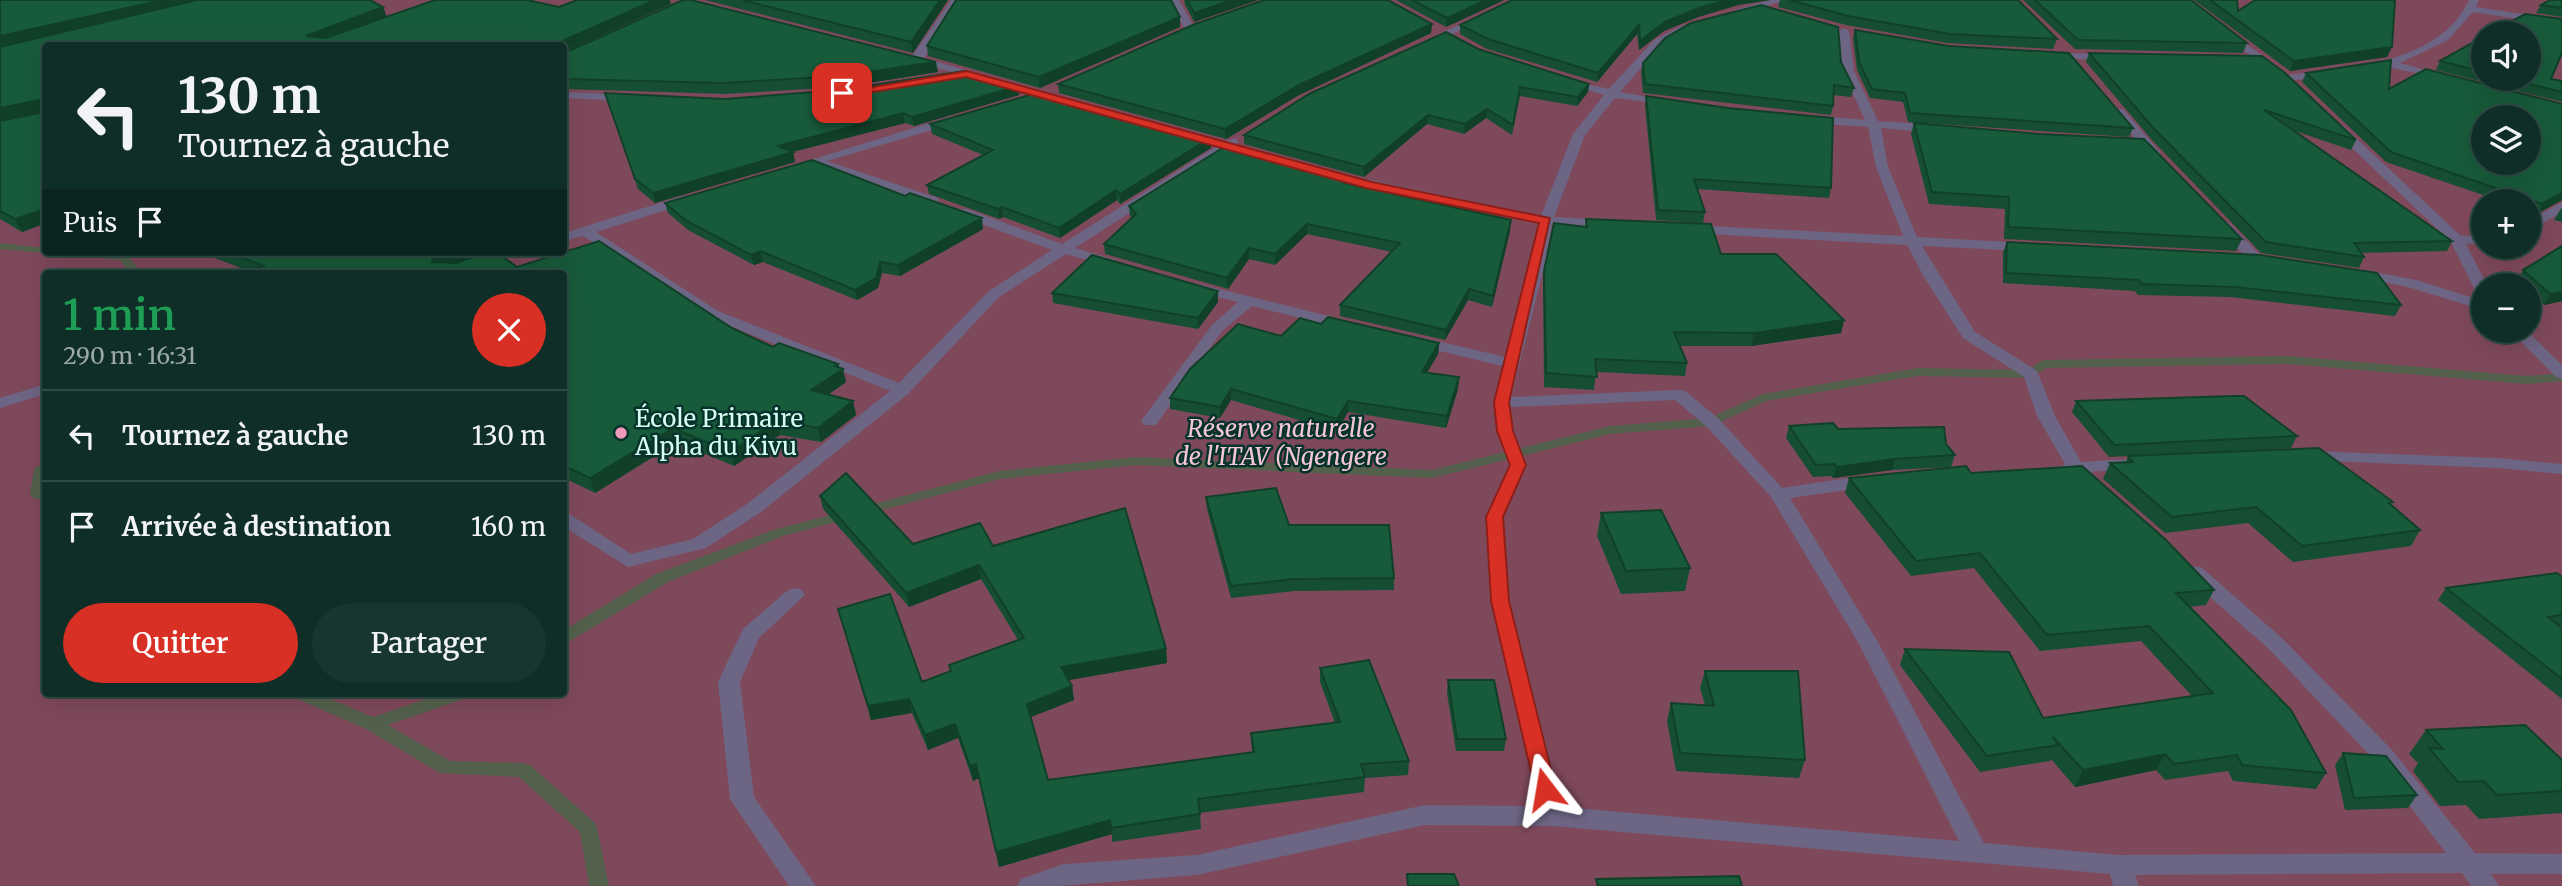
<!DOCTYPE html>
<html lang="fr">
<meta charset="utf-8">
<style>
body{margin:0;font-family:Merriweather,serif;background:#17362f;color:#f1f3f6;height:100vh;display:flex;flex-direction:column;font-size:26px;white-space:nowrap}
*{box-sizing:border-box;margin:0}
p{font-size:23px;color:#9ba8a7}
.icon{flex:none;width:38px;height:38px;fill:none;stroke:currentColor;stroke-width:2;stroke-linecap:round;stroke-linejoin:round}
.map{position:relative;flex:1;overflow:hidden}
.drawer{position:absolute;left:42px;top:270px;width:525px;height:427px;display:flex;flex-direction:column;background:#0e2e27;border-radius:7px;box-shadow:0 7px 28px #0002,0 0 0 2px #2e4a44}
.drawer>*{flex:none}
.hud{position:absolute;left:42px;top:42px;width:525px;height:214px;border-radius:7px;box-shadow:0 7px 28px #0002,0 0 0 2px #2e4a44;background:#0e2e27;color:#f1f3f6;overflow:hidden}
.fabs{position:absolute;left:2471px;top:21px;display:grid;gap:14px}
.fabs a{display:grid;place-items:center;width:70px;height:70px;border-radius:50%;background:#0e2e27;box-shadow:0 7px 28px #0002,0 0 0 2px #2e4a44;font-size:35px}
.pin{position:absolute;display:grid;place-items:center;width:60px;height:60px;color:#fff;margin:-30px;border-radius:14px;box-shadow:0 4px 10px #0006}
.me{position:absolute;width:77px;margin:-38px;rotate:346deg;stroke-linejoin:round;filter:drop-shadow(0 0 5px #0008)}
.turn{display:flex;align-items:center;gap:24px;height:147px;padding:0 21px;font-size:32px}
.turn .icon{width:91px;height:91px;stroke-width:2.5}
.turn b{display:block;font-size:49px;line-height:60px}
.then{display:flex;align-items:center;height:66px;padding:0 21px;background:#0003;gap:14px;font-size:26px}
.round{display:grid;place-items:center;flex:none;width:74px;height:74px;border-radius:37px;background:#17362f}
.summary{display:flex;align-items:center;justify-content:space-between;height:119px;padding:0 21px}
h1{font-size:42px;font-weight:600;line-height:52px;color:#1e9e55}
.cta{display:flex;gap:14px;margin-top:auto;padding:14px 21px}
.cta a{flex:1;height:80px;border-radius:42px;background:#d93025;color:#fff;font-size:28px;font-weight:600;line-height:80px;text-align:center}
.cta a+a{background:#17362f;color:#f1f3f6}
ul{padding:0;list-style:none}
li{display:flex;align-items:center;gap:21px;height:91px;padding:0 21px;border-top:2px solid #2e4a44}
li div{flex:1}
li b{display:block;font-size:26px}
li em{font-style:normal}
.map>svg:first-child{display:block}
</style>
<div class="map">
<svg width="2562" height="886" viewBox="0 0 2562 886">
<rect width="100%" height="100%" fill="#123d34"/>
<path fill="#7f495c" fill-rule="evenodd" d="M0,0h2562v886h-2562zM2483,33h46v46h-46zM46,46h518v206h-518zM2483,117h46v46h-46zM2483,201h46v46h-46zM46,273h518v420h-518zM2483,285h46v46h-46z"/>
<g fill="none" stroke-linecap="round" stroke-linejoin="round">
<path fill="#53614c" fill-rule="evenodd" d="M0,243l46,5v4l77,2 4,1 15,18h-12l-10,-13 -120,-11z
M2288,356l239,20 35,-3v8l-35,3 -239,-20 -242,4 -15,10 -113,-2 -152,25 -54,25 -102,8 -178,44 -296,-13 -136,14 -217,57 -115,46 -98,59 -6,2v-13l92,-56 117,-44 227,-59 136,-14 296,13 178,-44 99,-8 54,-24 155,-26 110,2 15,-10z
M46,461v41l-14,-5 -2,-3 4,-25z
M290,693h26l57,24 71,-24h28l-3,4 -81,28 62,36 73,2 7,2 66,59 13,62h-20l-9,-54 -61,-55 -79,-4 -74,-44 -73,-32z"/>
<path fill="#6d6584" fill-rule="evenodd" d="M951,0h10l-37,58 136,39v4l-149,-40 -1,-2z
M1169,0h10l16,29 -1,2h-8z
M1510,0h13l-93,45 -9,-2z
M1770,0h18l-49,13 -5,-3z
M2469,0h10l-3,7 86,13v6l-89,-14 -25,28 -48,23 47,13v4l-59,-13 -21,4 -6,-3c9,-6 21,-7 32,-10 32,-10 61,-26 76,-58z
M1685,24l5,3 -1,2 -27,15 -42,48 52,9v4l-57,-7 -30,37 -31,82 54,3 7,4 -7,4 -56,-3 -8,43 -33,129 168,-7 6,1 33,27 64,70 86,-13 6,2 3,4 -9,6 -78,11 89,146 105,199 136,12 326,-2 -70,-91 -107,-113 -82,-72 -3,-5 3,-5h14l82,72 109,111 83,103 87,1v20h-71l8,12h-28l-9,-13 -327,2 4,11h-26l-3,-12 -558,-48 -127,-1 -228,50 -137,11h-43l4,-7 43,-15 133,-9 228,-50 113,1 -48,-205 -5,-84 24,-52c-16,-43 -19,-55 -6,-99l-93,-22 -2,-3 8,-5 89,21 25,-89 9,-44 -210,-45 -6,-4 6,-4 212,45 32,-82 31,-39 -39,-12v-4l44,10 45,-49zM1675,400l31,26 65,71 88,147 100,197 -397,-34 -52,-206 -7,-84 24,-52 -13,-34 -4,-24z
M1844,28l5,3 5,40 24,50 58,4 6,4 -6,4 -55,-5 7,39 29,70 110,6 7,4 -7,4 -105,-5 53,86 62,39 18,45 26,46 49,-3 9,5 -3,4 -45,4 10,10 -9,6 -27,-16 -3,-4 3,-4 -28,-48 -13,-39 -61,-39 -39,-61 -17,-32 -219,-12 -7,-4 7,-4 215,11 -27,-69 -8,-40 -58,-4 -6,-4 6,-4 55,5 -23,-49 -3,-40z
M2228,31l49,35v4h-8l-45,-34 -1,-2z
M2049,52l63,3 5,3 -5,3 -67,-4 -1,-2z
M2326,71l6,3 -2,2 -43,5 -6,-3 6,-3z
M564,92l66,3 6,3 -6,3 -66,-3z
M2115,109h8l37,43v6h-8l-37,-43z
M952,116l4,1v6l-129,38 111,37v6h-10l-114,-39 -20,6 -6,-4z
M2333,124h8l120,112 22,-1v8l-17,1 21,41h-4v11l-7,-4 -25,-50 -118,-112z
M1188,130l37,11 12,-3v6l21,8 -6,4 -23,-7 -154,99 41,12v6l-5,1 -45,-13 -67,43 -91,97 -147,118 -55,36 -78,19 -64,-40v-14l7,2 60,39 62,-15 54,-35 143,-113 -182,-74 -125,-81 -19,5v-8l118,-37h10v6l-96,30 122,79 181,72 90,-92 63,-41 -95,-35v-6h10l95,35 155,-98 -33,-9 -2,-3z
M2562,202v10l-33,19v-10z
M2223,221l5,1 33,34v6h-10l-33,-34 -2,-3z
M497,252h21l-57,21h-22z
M2358,269l58,11 67,21v9l-75,-23 -55,-11 -2,-3z
M1195,283l158,39 3,3 -8,5 -96,-24 -30,25 -66,94h-12l-3,-4 71,-96 26,-23 -48,-12 -2,-3z
M2510,331h17l35,34v14l-6,-2z
M46,384v10l-46,14v-10z
M2308,451l190,7 64,6v10l-64,-6 -196,-8 -3,-4z
M795,588l7,2 3,5 -46,43 -19,44 14,115 62,89h-27l-59,-87 -12,-117 25,-53 45,-39z"/>
</g>
<path fill="#154e32" d="M0,0l383,7 3,10 173,-10 112,-3 -625,42v177l-24,9 -22,-13v-98l40,-8z
M705,0h243l-35,53z
M1184,0h74l-64,22 -9,-17z
M1396,0h108l-58,27z
M1512,0h258l-32,5 -40,12 -34,14 -25,19 -2,-16 -40,48 -110,-33 -27,-15v-9z
M1780,0h238l39,39 -4,10 -106,-6 -101,-18 -68,-18z
M2023,0h168l56,43 -4,10 -168,-4z
M2194,0h43l1,11 154,36 -5,10 -97,14z
M2562,0v17l-26,-4 5,-8z
M1180,17v10l-140,61 -112,-32 -1,-10z
M1432,24l-1,9 -132,62 -73,44 -167,-46 -1,-9z
M1855,30l278,98 -4,9 -221,-15 -5,-20 -33,-4 -13,-28 -4,-32z
M2483,37v42h68l11,2v21l-126,-32 4,-9z
M1478,49l111,35 -1,8 -11,14 -57,-10 -8,39 -26,-17 -22,16 -37,-10 -63,53 -120,-33v-9z
M564,53l374,19 -96,15 -116,7 -162,-5v2z
M2089,53l267,87 -5,10 -59,-20 160,111 -5,10 -86,2 3,4 -5,11 -98,-15 -110,-114 -65,-77z
M1841,62l13,26 -3,9 -18,-2v11l-2,9 -188,-22 -2,-21 2,-9z
M2306,73l83,16 173,111 -25,14 -8,-3v-10h-28l-115,-39 -84,-80z
M1018,86l1,9 -105,31 -9,-3 -112,29 2,10 -140,41 -17,-14 -33,-96 119,6z
M1646,96l185,92 -2,10 -132,-9 8,23 -2,11 -47,-3 -11,-115z
M1914,123l328,116 -6,12 -232,-12 1,-30 -76,-5 -18,-70z
M930,124l280,14 1,10 -91,56 -3,-4 -57,38 -57,-21 -4,2 -70,-25 -2,-9 56,-30 -51,-21z
M1352,178l-1,6 159,47 -18,76 -24,-7 -23,40 -105,-24v-11l52,-53 -85,-18 -32,31 -26,-6 -21,30 -123,-35 -1,-10 28,-26 -2,-2 -1,-10z
M665,203l318,26 -83,47 -18,-3 -4,15 -21,12 -94,-38 -9,3 -66,-35 -20,-17z
M2562,208v14l-8,-2 6,-10z
M1586,219l135,35 123,66 -3,13 -90,13h-72l8,17 -2,13 -89,-4 -2,18 -50,-3 -1,-103 1,-13 41,-44z
M599,241l133,87 41,19 6,-4 59,21 1,3 4,2 3,13 -18,13 25,6 3,14 -35,27 -41,-7 -46,31 -57,-24 -82,51 -31,-15v-205h-310l-55,-21h297l21,15z
M2007,242l394,63 -6,11 -165,-19 -92,-2 -3,-4 -132,-8v-31z
M2523,270l39,31 -18,4 -15,-14v-6h-6l-6,-5z
M1218,291v11l-20,27 -145,-26 -1,-10z
M1321,324l118,19 -1,11 -11,19 32,4 -1,12 -12,39 -98,-16 -11,19 -106,-31 -11,18 -50,-9v-11l111,-62z
M2076,401l221,35 -6,12 -182,9 -37,-45z
M1789,426l49,3 108,15 9,11 -4,12 -59,3 -59,8 -2,-2 -18,1 -27,-39z
M2128,456l263,50 29,24 -9,16 -118,16 -45,-39 -83,10 -62,-54 7,-16 16,-1z
M1971,473l243,117 -8,15 -17,2 137,166 -10,16 -83,-8 -5,-10 -63,9 -9,-10 -81,17 -24,-28 -1,2 -70,11 -80,-107 5,-16 138,69 149,-22 -51,-55 -101,10 -66,-83 -63,8 -66,-83 4,-15z
M820,496l93,48 80,2 173,103 1,14 -98,17 3,6 2,14 -44,17 18,63 204,-28 -1,-19 84,-10 -15,-41v-14l89,93 -1,14 -43,3 -1,14 -164,21 1,16 -89,13v-8l-113,33 -20,-89 -6,3 -15,-43 -30,12 -16,-37 -41,7 -33,-111 84,73 28,-11 68,-31 -37,-61 -72,28 -86,-98z
M1206,497l83,28 105,53v12l-100,1 -63,7 -24,-89z
M1601,513l89,55 -5,23 -64,3 -24,-58z
M2562,577v49h-2l2,2v71l-124,-99 8,-12z
M1705,671l100,89 -6,18 -123,-7 -9,-50 4,-18 34,2 -5,-17z
M1448,680l58,59 -2,12h-48l-9,-58z
M2426,730l136,30v53l-83,6 -13,-14 -26,1 -27,-35 5,-8 -9,-9z
M2343,753l74,42 -9,13 -63,2 -10,-45z"/>
<path fill="#114029" d="M163,0h49l-212,48v-12z
M655,0h15l1,4 -107,48v-6h-5l1,-4z
M940,0h8l-35,53 -2,-11z
M1232,0h26l-64,22v-9z
M1486,0h18l-58,27 1,-9z
M1727,0h43l-32,5 -40,12 -34,14 -25,19 1,-9 25,-19 34,-14z
M383,7l4,10 -74,29 -7,-10z
M1180,17v10l-140,61 -1,-11z
M1432,24l-1,9 -132,62 -73,44 -1,-10 74,-44z
M1639,25l-2,9 -40,48 1,-9z
M2392,47l-5,10 -97,14 4,-10z
M936,62l2,10 -96,15 -2,-11z
M1589,84l-1,8 -11,14 1,-9z
M1018,86l1,9 -105,31 -2,-9z
M39,100l7,11 -46,10v-13z
M1487,109l-1,9 -22,16 1,-10z
M903,113l2,10 -125,32 -2,-9z
M1428,115l-1,9 -63,53v-10z
M1210,138l1,10 -91,56v-10z
M793,152l2,10 -140,41 -2,-10z
M1116,190l1,10 -57,38 -1,-10z
M2562,193v7l-25,14 5,-10z
M1002,207l1,10 -4,2 -1,-10z
M46,209v14l-24,9 -7,-13z
M982,218l1,11 -83,47 -2,-11z
M1511,220l-1,11 -18,76 1,-11z
M1307,224v10l-32,31v-11z
M1249,248v11l-21,30 -1,-11z
M760,251l3,11 -9,3 -3,-10z
M449,252h36l-47,19 -6,-9 1,-4z
M880,262l2,11 -4,15 -21,12 -2,-10z
M1469,289l-1,11 -23,40 1,-10z
M1218,291v11l-20,27v-11z
M2562,292v9l-18,4 6,-11z
M1844,320l-3,13 -90,13 3,-13z
M1439,343l-1,11 -17,29 1,-11z
M838,364l2,7 3,-2 3,13 -32,22 -3,-14z
M1459,377l-1,12 -12,39 1,-12z
M1231,389v11l-11,18v-11z
M853,401l3,14 -35,27 -3,-14z
M1348,401v11l-11,19v-12z
M777,420l3,15 -46,31 -4,-14z
M673,428l4,14 -82,51 -5,-15z
M1895,459l-3,11 -59,8 4,-11z
M564,533l5,15 -5,3z
M979,565l2,14 -72,28 -3,-14z
M564,573l5,12 -5,3z
M1166,649l1,14 -104,18 -2,-14z
M1072,686l2,14 -45,18 -2,-14z
M909,699l3,14 -41,7 -3,-14z
M955,724l3,14 -30,12 -3,-15z
M2165,754l-9,16 -81,17 8,-17z
M976,764l3,14 -6,3 -3,-15z
M1110,820l2,14 -113,33 -3,-15z"/>
<path fill="#185b3a" stroke="#114029" stroke-width="2" fill-rule="evenodd" d="M0,0h163l-163,36z
M197,0h173l13,7 -77,29 20,2 109,-38h92l32,7 18,-7h78l-95,42 -1,4h-513v163l-31,10 -15,-8v-90l40,-8 3,-10 -4,-3 -39,8v-61z
M683,0h8l245,62 -96,14 -117,7 -159,-4v-26z
M742,0h198l-29,42z
M956,0h215l9,17 -141,60 -112,-31z
M1187,0h45l-38,13z
M1264,0h124l44,24 -133,61 -74,44 -167,-45 137,-60z
M1412,0h74l-39,18z
M1512,0h215l-28,8 -34,14 -25,19 -1,-16 -41,48 -110,-34 -28,-14z
M1790,0h228l39,39 -107,-5 -102,-18z
M2035,0h156l56,43 -169,-3z
M2210,0h27l1,11 17,-11h140l-3,47 -98,14z
M2550,0h12v8l-21,-3z
M1761,5l77,22 3,35 13,26 -20,-3 -1,21 -188,-22 -2,-21 22,-25 26,-15z
M2525,14l37,5v34l-11,26 11,2v11l-52,-13h19v-46h-39z
M1855,30l94,16 120,7 64,75 -223,-15 -5,-20 -33,-4 -13,-27z
M1446,32l32,17 111,35 -11,13 -58,-10 -7,38 -26,-16 -22,15 -37,-9 -64,52 -120,-32 65,-41z
M2483,37v35l-43,-11z
M2089,53l173,3 23,17 71,67 -92,-30 188,131 -98,2 10,14 -98,-15 -111,-112z
M2391,60l-2,29 37,-20 136,35v89l-20,11 -151,-52 -85,-79zM2483,117h46v46h-46z
M964,71l54,15 -106,31 -9,-4 -125,33 15,6 -140,41 -18,-14 -30,-86 119,6 117,-9z
M1040,92l170,46 -90,56 -4,-4 -57,38 -57,-21 -4,2 -71,-24 66,-35 -63,-26z
M1646,96l82,12 105,10 -2,70 -137,-9 11,33 -47,-2z
M1914,123l125,11 105,5 98,100 -234,-12 1,-30 -77,-5z
M1229,144l123,34 -7,5 166,37 -18,76 -24,-7 -23,41 -106,-25 60,-62 -93,-19 -32,30 -26,-6 -22,30 -123,-34 32,-30 -7,-8z
M812,160l93,36 5,-3 72,25 -84,47 -18,-3 -4,16 -21,12 -95,-39 -9,4 -66,-35 -20,-17z
M1586,219l125,5 10,30h55l68,66 -90,13 -80,-1 13,31 -92,-4 2,18 -51,-4 -2,-102 10,-48 33,4z
M599,241l133,87 41,19 6,-4 59,21 -3,2 8,3 -32,21 42,11 -35,27 -41,-8 -47,32 -57,-24 -83,50 -26,-12v-193h-303l-5,-4 8,-3 -38,-14h223l-16,6 -1,4 25,1 29,-11h10l21,15z
M2007,242l253,13 117,18 24,32 -166,-18 -93,-3 -3,-4 -133,-7z
M2562,246v46l-12,2 -27,-24z
M1092,255l126,36 -20,27 -146,-25z
M1328,317l111,26 -17,29 37,5 -12,39 -99,-15 -11,18 -106,-30 -11,18 -50,-9 20,-29 48,-45 43,12 19,-18 21,6z
M2233,396h11l53,40 -183,9 -38,-44z
M1833,423l5,6 106,-2 2,17 9,11 -60,4 -58,8 -3,-3 -18,1 -27,-39z
M2319,448l74,54 -4,1 31,27 -118,16 -46,-39 -84,10 -62,-54 23,-1 -5,-6z
M1966,466l5,7 111,-7 83,73 49,51 -38,3 115,117 35,63 -84,-8 -5,-10 -63,9 -9,-10 -82,16 -30,-33 5,8 -71,11 -82,-107 104,3 34,66 170,-25 -64,-67 -102,9 -67,-82 -64,8 -67,-83z
M846,473l67,71 67,-21 13,23 132,-38 41,141 -105,18 11,19 -45,18 21,76 206,-28 -3,-19 89,-11 -20,-54 49,-8 40,101 -48,3 4,13 -167,22 2,15 -89,14 -1,-8 -114,32 -20,-88 -6,2 -15,-42 -30,11 -16,-36 -41,7 -30,-97 52,-15 32,88 29,-11 -2,-6 75,-27 -45,-73 -73,28 -86,-97z
M1276,488l13,37h100l5,53 -100,1 -63,7 -25,-89z
M1661,510l29,58 -64,3 -25,-58z
M2557,573l5,4v38l-14,2 14,11v51l-116,-91z
M1705,671h93l7,89 -125,-7 -9,-50 43,3z
M1448,680h46l12,59h-49z
M2525,725l37,35v31l-65,4 -13,-14 -26,1 -29,-34 14,1 -17,-19z
M2343,753l43,3 31,39 -63,3z
M1407,874h47l5,12h-51z
M1739,876l3,10h-144l-2,-7z"/>
<path fill="#d93025" stroke="#8d1f18" stroke-width="2" d="M967,71l405,111 178,36 -41,184 4,29 13,34 -23,52 6,84 47,188 -3,6h-15l-3,-6 -44,-188 -5,-84 24,-52 -13,-34 -3,-29 45,-179 -173,-35 -400,-111 -124,20 -5,-4z"/>
<circle fill="#ef9ab8" stroke="#05322a" stroke-width="2.5" cx="621" cy="433" r="7"/>
<g text-anchor="middle" stroke-width="5" stroke-linejoin="round" paint-order="stroke">
<g font-size="24" fill="#d7fcf2" stroke="#05322a" text-anchor="start">
<text x="635" y="427">École Primaire<tspan x="635" dy="28">Alpha du Kivu</tspan></text>
</g>
<g font-size="24" font-style="italic" fill="#f5c7d5" stroke="#05322a">
<text x="1281" y="437">Réserve naturelle<tspan x="1281" dy="28">de l'ITAV (Ngengere</tspan></text>
</g>
</g>
</svg>
<div class="fabs">
<a><svg class="icon" aria-label="sound" viewBox="0 0 24 24"><path d="M4 9h4l5-4v14l-5-4H4zM17 9q2 3 0 6"/></svg></a>
<a><svg class="icon" aria-label="layers" viewBox="0 0 24 24"><path d="M12 4l9 5-9 5-9-5zM3 14l9 5 9-5"/></svg></a>
<a>+</a>
<a>−</a>
</div>
<div class="pin" style="left:842px;top:93px;background:#d93025"><svg class="icon" aria-label="arrive" viewBox="0 0 24 24"><path d="M6 21V4h12l-3 4 3 4H6"/></svg></div>
<svg class="me" style="left:1545px;top:789px" viewBox="-20 -20 40 40"><path d="M0-17L14 15 0 8-14 15z" fill="#d93025" stroke="#fff" stroke-width="4"/></svg>
<div class="hud">
<div class="turn"><svg class="icon" aria-label="left" viewBox="0 0 24 24"><path d="M17 20v-9H6M10 6l-5 5 5 5"/></svg><div><b>130 m</b>Tournez à gauche</div></div>
<div class="then">Puis<svg class="icon" aria-label="arrive" viewBox="0 0 24 24"><path d="M6 21V4h12l-3 4 3 4H6"/></svg></div>
</div>
<section class="drawer">
<div class="summary"><div><h1>1 min</h1><p>290 m · 16:31</p></div><a class="round" style="background:#d93025;color:#fff"><svg class="icon" aria-label="close" viewBox="0 0 24 24"><path d="M6 6l12 12M18 6L6 18"/></svg></a></div>
<ul>
<li><svg class="icon" aria-label="left" viewBox="0 0 24 24"><path d="M17 20v-9H6M10 6l-5 5 5 5"/></svg><div><b>Tournez à gauche</b></div><em>130 m</em></li>
<li><svg class="icon" aria-label="arrive" viewBox="0 0 24 24"><path d="M6 21V4h12l-3 4 3 4H6"/></svg><div><b>Arrivée à destination</b></div><em>160 m</em></li>
</ul>
<div class="cta"><a>Quitter</a><a>Partager</a></div>
</section>
</div>
